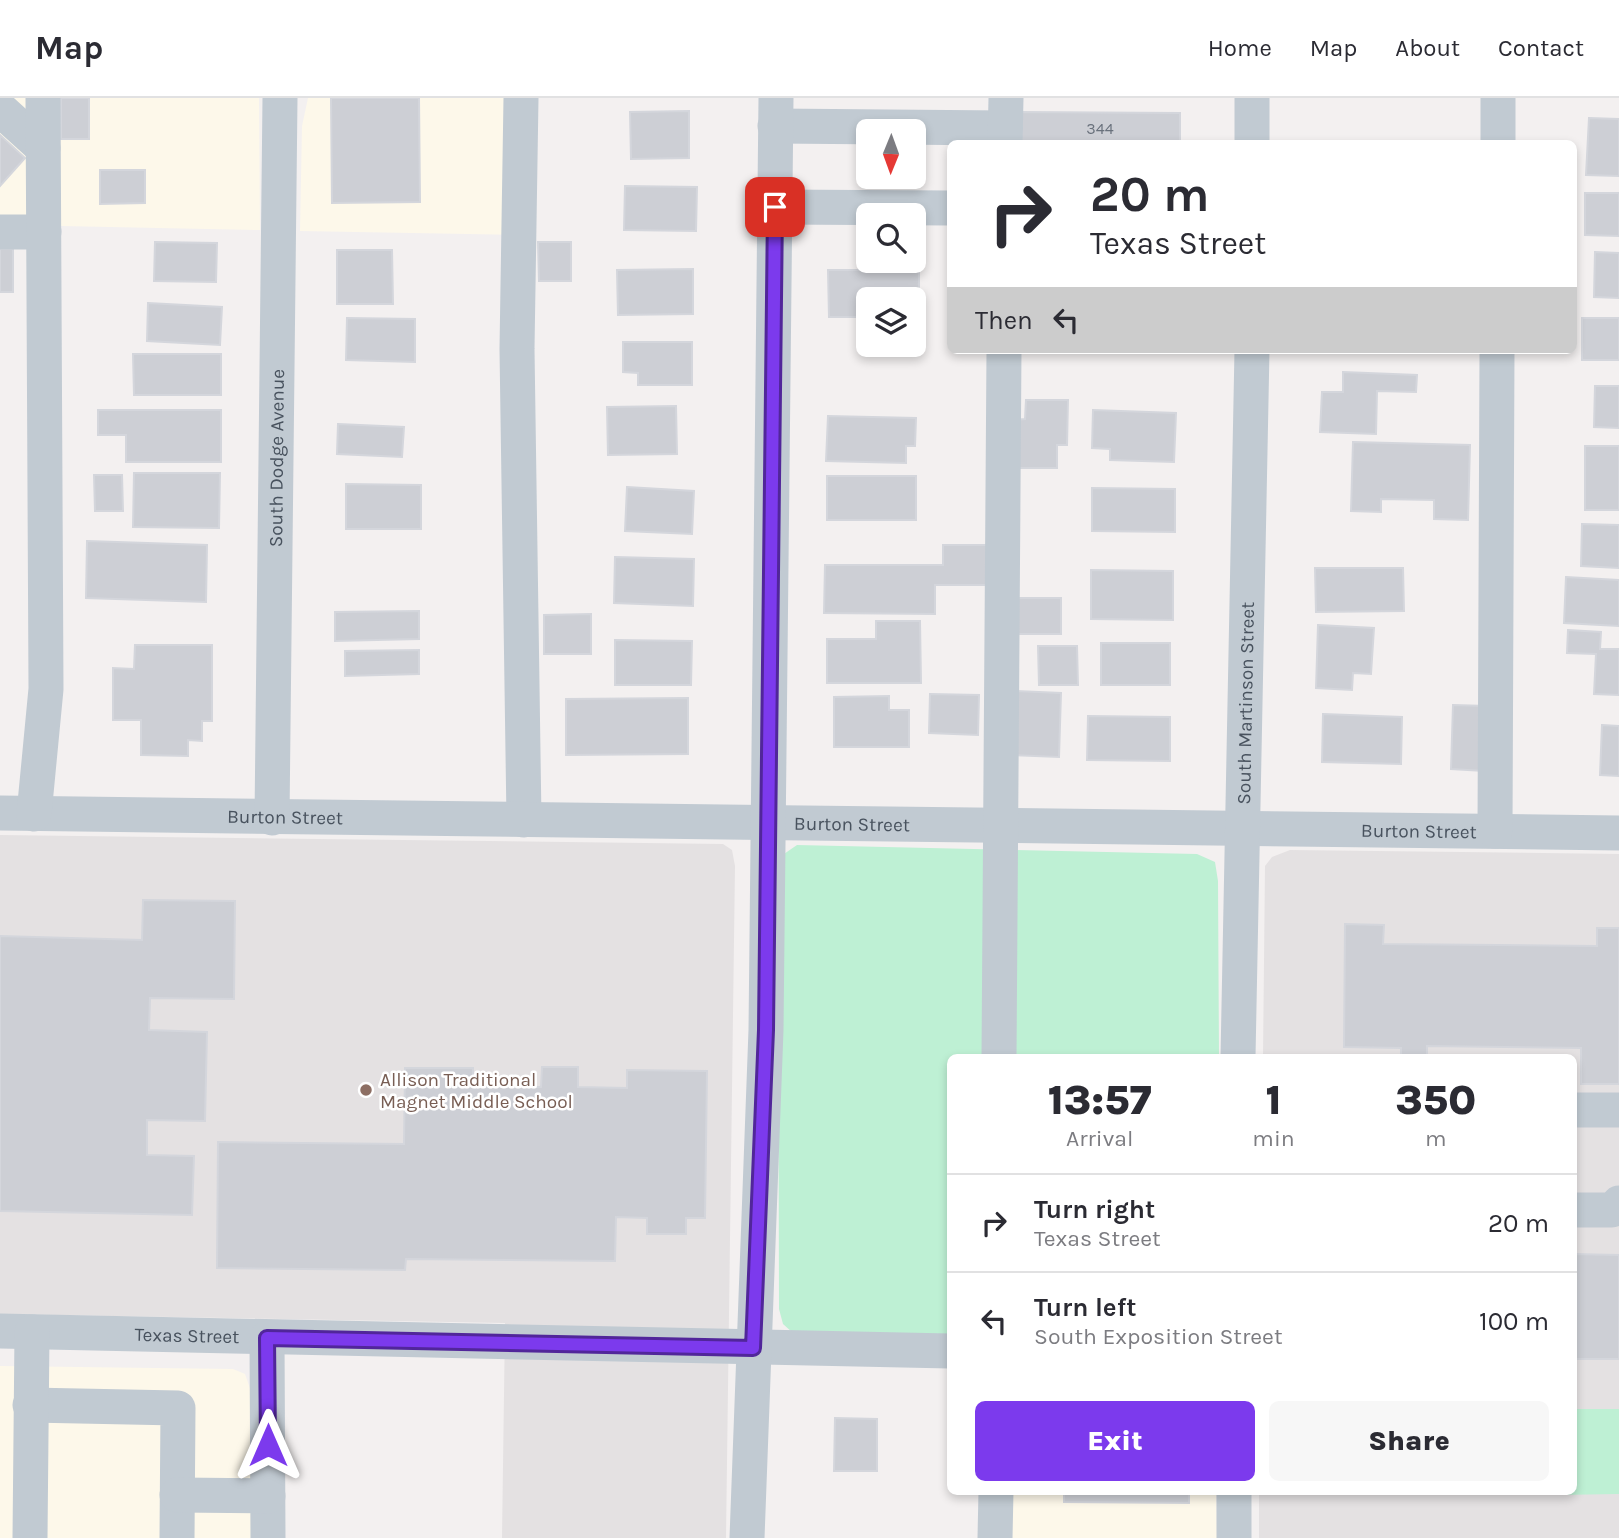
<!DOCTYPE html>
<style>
body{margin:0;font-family:Karla,sans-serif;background:#f7f7f7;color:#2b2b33;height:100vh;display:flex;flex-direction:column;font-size:26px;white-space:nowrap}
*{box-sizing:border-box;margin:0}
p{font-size:23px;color:#7c7c81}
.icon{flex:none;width:38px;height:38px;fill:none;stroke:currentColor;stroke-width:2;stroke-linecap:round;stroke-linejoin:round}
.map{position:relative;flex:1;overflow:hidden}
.drawer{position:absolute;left:947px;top:956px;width:630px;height:441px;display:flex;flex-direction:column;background:#fff;border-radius:10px;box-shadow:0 4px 10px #0003}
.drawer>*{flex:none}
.banner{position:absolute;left:947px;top:42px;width:630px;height:214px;border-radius:10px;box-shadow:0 4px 10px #0003;background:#fff;color:#2b2b33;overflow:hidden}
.needle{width:46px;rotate:181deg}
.fabs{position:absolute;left:856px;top:21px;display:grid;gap:14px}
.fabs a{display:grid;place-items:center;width:70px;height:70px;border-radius:10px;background:#fff;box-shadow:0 4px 10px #0003;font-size:35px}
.pin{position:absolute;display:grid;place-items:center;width:60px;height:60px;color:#fff;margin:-30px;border-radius:14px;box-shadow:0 4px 10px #0006}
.me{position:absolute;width:77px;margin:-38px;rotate:0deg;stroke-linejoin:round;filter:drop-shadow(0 0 5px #0008)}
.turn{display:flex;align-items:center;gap:24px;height:147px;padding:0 28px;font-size:32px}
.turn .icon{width:91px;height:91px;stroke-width:2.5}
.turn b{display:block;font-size:49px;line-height:60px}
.then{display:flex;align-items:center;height:66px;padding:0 28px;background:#0003;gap:14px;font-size:26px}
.eta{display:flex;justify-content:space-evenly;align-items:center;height:119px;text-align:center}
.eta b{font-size:42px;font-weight:800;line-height:49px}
.action{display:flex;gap:14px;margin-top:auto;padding:14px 28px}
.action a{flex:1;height:80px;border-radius:10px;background:#7c3aed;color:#fff;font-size:28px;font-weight:800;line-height:80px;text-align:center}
.action a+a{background:#f7f7f7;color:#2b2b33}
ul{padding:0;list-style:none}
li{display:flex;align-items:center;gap:21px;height:98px;padding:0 28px;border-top:2px solid #e1e1e2}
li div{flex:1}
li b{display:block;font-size:26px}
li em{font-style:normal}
header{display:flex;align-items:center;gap:42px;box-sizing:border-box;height:98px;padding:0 35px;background:#fff;border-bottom:2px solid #e1e1e2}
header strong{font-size:33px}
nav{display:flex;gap:38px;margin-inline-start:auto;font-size:24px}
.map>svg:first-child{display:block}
</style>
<header>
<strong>Map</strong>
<nav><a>Home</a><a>Map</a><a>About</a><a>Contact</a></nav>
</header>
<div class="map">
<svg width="1619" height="1440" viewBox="0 0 1619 1440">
<rect width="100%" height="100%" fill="#f3f0f0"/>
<path fill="#fdf8ea" d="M0,0h259l1,132 -199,-4 -61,15z
M308,0h223l-3,137 -228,-4 2,-105z
M0,1268l233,3 12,5 9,26 -3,138h-251z
M984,1393h232l1,47h-233z"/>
<path fill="#e4e1e2" d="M0,737l723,9 9,6 3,16 -9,672h-224l3,-215 -505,-9z
M1290,752l329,4v684h-360v-47h314v-434h-310l2,-191 7,-9z"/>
<path fill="#bef0d4" d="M797,747l400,9 18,8 3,19 1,176h-269v278l-157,-2 -10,-9 -4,-15 -1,-433 3,-20z
M1573,1311h46v85l-62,1v-4h16z"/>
<path fill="#cdcfd5" stroke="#d4d6dc" stroke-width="2" d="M61,0h28v41h-28z
M331,0h88l1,104 -88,1z
M689,13v47l-58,1 -1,-47z
M1019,14l161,1v31h-161z
M1589,20l30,1v57l-33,-1z
M0,37l25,23 -25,28z
M100,72h45v33l-45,1z
M625,88l72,1 -1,44 -72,-1z
M1585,95h34v43l-34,-1z
M155,144l62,1 -1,39 -62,-1z
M538,144h33v39h-32z
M0,151h13v43h-13z
M337,152h55l1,54h-56z
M1595,154l24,1v45l-25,-1z
M693,171v45l-75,1 -1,-45z
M828,172h91v29h-51v18h-39z
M148,205l74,4 -2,38 -73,-4z
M347,220l68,1v43l-69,-2z
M1582,220h37v42h-37z
M623,244h69v43h-54v-12l-15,-1z
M133,256h88v41h-87z
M1343,274l74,3 -1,17 -39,-1 -1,43 -56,-2 2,-40h21z
M1595,288h24v42l-25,-1z
M1026,302h42l-1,45h-10v23h-46v-48l14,-1z
M676,308l1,48 -69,1 -1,-48z
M98,312h123v52h-95v-27h-28z
M1093,312l83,3 -2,49 -64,-2v-11l-18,-1z
M828,318l88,2 -1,28h-9v17l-80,-2z
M338,326l66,3 -2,30 -65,-3z
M1353,344l117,3 -2,75 -34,-1v-19l-53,-1v13l-30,-1z
M1585,348h34v64h-34z
M134,375h86l-1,55 -86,-1z
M94,377h28l1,36h-28z
M827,378h89v44h-89z
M346,386l75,1v44h-75z
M627,389l67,4 -2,43 -67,-3z
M1092,390l83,1v43l-83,-1z
M1582,426l37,1v43l-38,-2z
M87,443l120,4 -1,57 -120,-4z
M943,447h46v40h-54v29l-111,-1 1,-48h118z
M615,459l79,2 -1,47 -79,-3z
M1315,470h88l1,43 -88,1z
M1091,472l82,1v49l-82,-1z
M1566,479l53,3v46l-55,-3z
M1016,500h45v36h-45z
M419,513v28l-84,2v-29z
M591,516v40h-47v-39z
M876,523h44l1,62h-94v-44h49z
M1318,527l56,3 -3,46 -18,-1 -1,17 -36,-2z
M1568,532l33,2 -1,17h19v46l-25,-1 2,-40 -29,-1z
M615,542l77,1 -1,44h-76z
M1101,545h69v42h-69z
M135,547h77v76h-10v20l-14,-1v16l-47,-1v-35h-28v-52l21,1z
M1038,548h39l1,39h-39z
M419,552v24l-74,2v-25z
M1016,593l45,2 -2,64 -46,-2z
M930,596l49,1 -1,40 -49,-2z
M889,598v14h20v37h-75v-50z
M688,600v56l-122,1v-56z
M1453,607l34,1 -3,65 -33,-2z
M1323,616l79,3 -1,47 -79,-2z
M1088,618l82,1v44l-83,-1z
M1602,627l17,1v50l-19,-1z
M143,802l92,1 -1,98 -84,-1 -1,32 58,2 -2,89 -58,-1v35l47,1 -2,59 -192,-4v-275l142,4z
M1345,826l39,1 -1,19 214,2v-18h22v156h-38v-36l-154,-2v11h-26v-9l-57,-1z
M542,969h36v20l49,1v-18l80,1 -2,147h-19v16h-39v-16l-31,-1 -1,44 -209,-2 -1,11 -188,-2 1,-126 186,2 1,-76h68v19h68z
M1573,1156l46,1v104h-46z
M835,1320l42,1v52h-43z
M1064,1393h125v12l-125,-1z"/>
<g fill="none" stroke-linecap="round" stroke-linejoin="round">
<g stroke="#c1cad2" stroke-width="35">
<path d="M521,0l-4,251 7,471"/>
<path d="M1252,0v46"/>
<path d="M0,11l43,39"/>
<path d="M775,28l230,2"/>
<path d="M1005,46l1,-46"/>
<path d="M1498,46v-46"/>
<path d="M775,109l175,1"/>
<path d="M0,134h44"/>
<path id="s1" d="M0,715l1619,20"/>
<path d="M34,716l12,-125 -3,-591"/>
<path id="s2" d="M272,720l8,-720"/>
<path d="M1495,733l2,-481"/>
<path d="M999,959l5,-707"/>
<path id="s3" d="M1238,959l14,-707"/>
<path d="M1573,1012h46"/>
<path d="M1573,1112h39l7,-7"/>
<path id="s4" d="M0,1233l950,20"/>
<path d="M267,1240l1,200"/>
<path d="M30,1307l148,3 -1,130"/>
<path d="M177,1397l91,1"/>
<path d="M30,1440l2,-206"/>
<path d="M747,1440l19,-508 10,-932"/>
<path d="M995,1440l1,-47"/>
<path d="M1234,1440v-47"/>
</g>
</g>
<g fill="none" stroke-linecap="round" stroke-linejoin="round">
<defs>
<path id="route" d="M268,1347l-1,-107 486,10 13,-318 9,-823"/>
</defs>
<use href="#route" stroke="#51269a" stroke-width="18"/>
<use href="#route" stroke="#7c3aed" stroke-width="12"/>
</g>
<circle fill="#8d6e63" stroke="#fff" stroke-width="2.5" cx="366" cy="992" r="7"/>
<g text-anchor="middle" stroke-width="5" stroke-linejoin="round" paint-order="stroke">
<g font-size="16" fill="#69717c">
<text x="1100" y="36">344</text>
</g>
<g font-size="19" fill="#48525e" stroke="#fff">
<text dy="7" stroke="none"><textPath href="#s2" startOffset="360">South Dodge Avenue</textPath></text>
<text dy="7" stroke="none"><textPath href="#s3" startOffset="354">South Martinson Street</textPath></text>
<text dy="7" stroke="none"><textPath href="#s1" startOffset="285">Burton Street</textPath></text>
<text dy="7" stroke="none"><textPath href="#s1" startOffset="852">Burton Street</textPath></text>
<text dy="7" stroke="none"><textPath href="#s1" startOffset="1419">Burton Street</textPath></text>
<text dy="7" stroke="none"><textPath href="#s4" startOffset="187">Texas Street</textPath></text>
</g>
<g font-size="19" fill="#785e54" stroke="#fff" text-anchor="start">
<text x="380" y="988">Allison Traditional<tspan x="380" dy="22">Magnet Middle School</tspan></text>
</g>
</g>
</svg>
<div class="fabs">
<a><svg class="needle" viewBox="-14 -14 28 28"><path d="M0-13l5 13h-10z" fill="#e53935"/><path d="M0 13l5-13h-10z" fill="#7c7c81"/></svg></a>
<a><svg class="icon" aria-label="search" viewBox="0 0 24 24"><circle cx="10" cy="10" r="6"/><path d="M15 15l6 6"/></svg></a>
<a><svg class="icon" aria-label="layers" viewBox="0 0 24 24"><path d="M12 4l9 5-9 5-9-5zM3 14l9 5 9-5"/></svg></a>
</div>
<div class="pin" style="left:775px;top:109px;background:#d93025"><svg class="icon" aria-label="arrive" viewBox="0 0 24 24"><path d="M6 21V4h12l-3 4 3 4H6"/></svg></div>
<svg class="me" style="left:268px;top:1347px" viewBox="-20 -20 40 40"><path d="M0-17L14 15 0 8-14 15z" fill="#7c3aed" stroke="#fff" stroke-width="4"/></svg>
<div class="banner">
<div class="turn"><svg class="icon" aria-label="right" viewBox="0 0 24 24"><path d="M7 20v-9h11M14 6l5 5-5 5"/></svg><div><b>20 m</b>Texas Street</div></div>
<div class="then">Then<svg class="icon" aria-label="left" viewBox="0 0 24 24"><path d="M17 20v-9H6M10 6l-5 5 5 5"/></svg></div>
</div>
<section class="drawer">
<div class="eta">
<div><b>13:57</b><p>Arrival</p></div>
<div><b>1</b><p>min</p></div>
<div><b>350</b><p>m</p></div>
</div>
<ul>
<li><svg class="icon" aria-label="right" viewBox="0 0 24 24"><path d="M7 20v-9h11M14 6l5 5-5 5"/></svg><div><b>Turn right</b><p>Texas Street</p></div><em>20 m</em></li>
<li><svg class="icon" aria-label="left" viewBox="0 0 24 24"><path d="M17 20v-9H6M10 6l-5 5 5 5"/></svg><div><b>Turn left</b><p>South Exposition Street</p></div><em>100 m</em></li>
</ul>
<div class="action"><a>Exit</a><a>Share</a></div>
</section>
</div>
